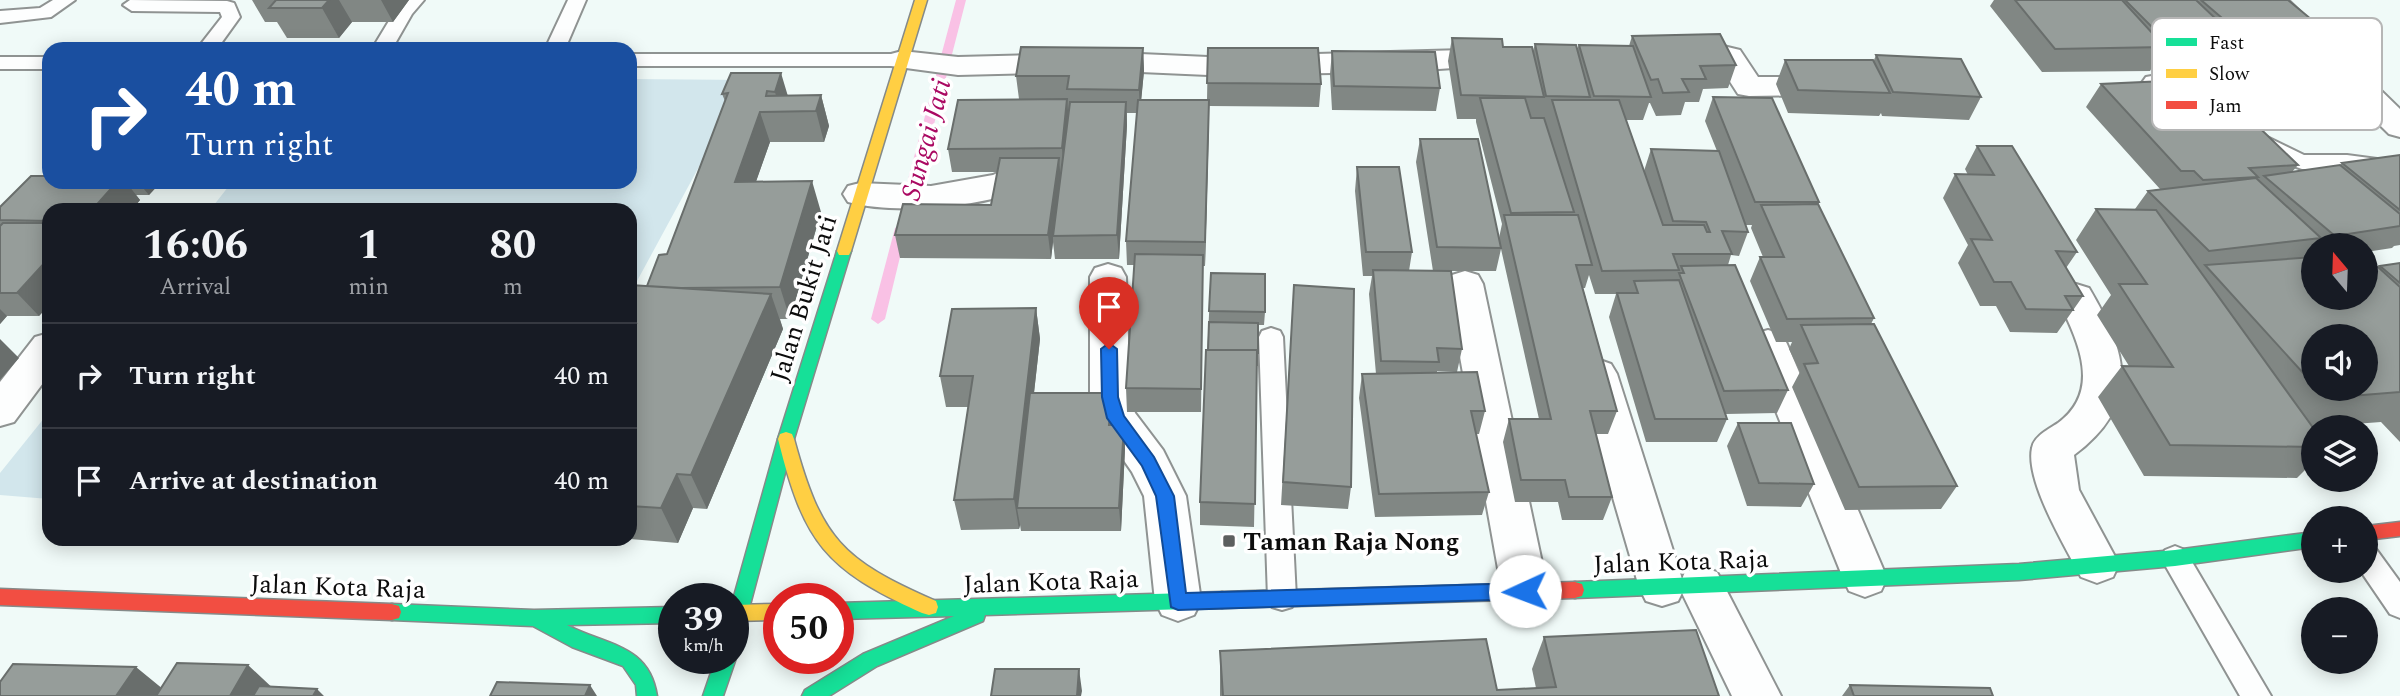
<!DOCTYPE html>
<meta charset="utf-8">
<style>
body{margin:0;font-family:Spectral,serif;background:#242831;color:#f1f3f6;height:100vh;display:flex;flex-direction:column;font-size:26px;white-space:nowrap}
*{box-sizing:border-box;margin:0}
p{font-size:23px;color:#9ea1a6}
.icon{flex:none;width:38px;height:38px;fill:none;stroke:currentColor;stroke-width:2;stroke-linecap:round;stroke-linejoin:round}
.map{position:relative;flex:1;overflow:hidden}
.details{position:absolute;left:42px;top:203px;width:595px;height:343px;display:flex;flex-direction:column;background:#171b24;border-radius:21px;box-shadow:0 4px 18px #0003}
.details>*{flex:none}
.hud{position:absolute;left:42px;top:42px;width:595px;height:147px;border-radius:21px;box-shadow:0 4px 18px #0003;background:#1a4fa0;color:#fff;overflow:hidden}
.needle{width:46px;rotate:341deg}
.fabs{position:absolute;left:2301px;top:233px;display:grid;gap:14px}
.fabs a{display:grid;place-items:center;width:77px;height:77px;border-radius:50%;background:#171b24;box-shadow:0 4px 18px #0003;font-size:35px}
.speed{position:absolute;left:658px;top:583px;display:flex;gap:14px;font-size:35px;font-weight:700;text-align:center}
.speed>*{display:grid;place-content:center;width:91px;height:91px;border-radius:50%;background:#171b24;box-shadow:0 4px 18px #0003;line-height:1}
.speed small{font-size:18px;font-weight:400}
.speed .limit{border:10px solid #d22;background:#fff;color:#111}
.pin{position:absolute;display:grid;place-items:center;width:60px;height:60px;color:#fff;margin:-72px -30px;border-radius:50% 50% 50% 0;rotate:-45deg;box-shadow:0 0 7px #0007}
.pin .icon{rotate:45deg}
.me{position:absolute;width:77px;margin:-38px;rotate:268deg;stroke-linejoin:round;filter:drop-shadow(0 0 5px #0008)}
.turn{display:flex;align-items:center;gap:24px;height:147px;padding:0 28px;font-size:32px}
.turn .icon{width:91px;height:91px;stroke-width:2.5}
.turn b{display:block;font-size:49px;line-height:60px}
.eta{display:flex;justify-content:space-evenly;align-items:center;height:119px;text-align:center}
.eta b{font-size:42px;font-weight:700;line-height:49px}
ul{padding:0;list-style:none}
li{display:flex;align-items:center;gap:21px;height:105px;padding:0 28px;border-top:2px solid #363941}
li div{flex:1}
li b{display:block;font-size:26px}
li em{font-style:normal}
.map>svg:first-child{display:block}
</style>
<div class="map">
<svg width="2400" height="696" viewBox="0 0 2400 696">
<rect width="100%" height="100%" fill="#f0faf8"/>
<path fill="#d2e6ec" d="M630,79l116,1 -116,214v-84h-420l22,-28h398z
M49,412v87l-49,-4v-22z"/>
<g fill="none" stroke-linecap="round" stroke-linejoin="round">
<path fill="#f9c1e5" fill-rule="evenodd" d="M956,0h10l-52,202 -6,4 -6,-4z
M901,224l6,4 -22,91 -7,5 -7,-5 24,-91z"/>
<defs>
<path id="lane" d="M53,0h22l-24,17 -51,6v-12l40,-3z
M130,0l97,1 7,2 6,14 -23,32h-20l25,-32 -2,-5 -88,-1 -9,-6z
M405,0h19l-12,14 -20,35h-20l23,-38z
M568,0h18l-21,49h-20z
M630,54h272l10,6 -10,6h-272z
M0,57h49v12h-49z
M2263,135l41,20h43l53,7v14l-53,-7h-45l-23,-8 -23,-14 -3,-5 3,-5z
M1271,328l9,3 3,6 13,261 -4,9 -10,3 -10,-3 -4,-9 -9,-261 3,-6z
M2366,545l10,4 24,33v36l-10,-4 -30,-44h6z
M2175,546l10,4 86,146h-31l-79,-138 4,-8z"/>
<path id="street" d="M2257,0h31l112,109v28l-11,-3 -57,-56 -175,15 -11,-2 -5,-7 5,-7 11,-2 158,-14z
M1690,38l50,12 18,27h71l11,2 5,7 -5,7 -11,2 -80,1 -11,-2 -20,-31 -39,-10 -4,-6 4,-6z
M1501,49l11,3 4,6 -4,6 -117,8 -187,3 -90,-4 -160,4 -67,-9 -4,-6 4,-6 11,-3 56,6 160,-4 90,4z
M1034,148l12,4 5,7 -9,20c-10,4 -20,10 -30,14 -42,15 -121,21 -164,9l-5,-8 5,-8 12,-3 71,3 62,-11 22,-10 7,-13z
M1108,264l13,4 5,9 4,120 5,16 28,37 23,46 15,105 -7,14 -16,6 -16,-6 -7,-14 -11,-105 -12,-24 -30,-43 -12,-32v-120l5,-9z
M1465,271l13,4 5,9 65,307 -7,14 -16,5 -16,-5 -7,-14 -55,-307 5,-9z
M2076,284l13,4c39,66 53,116 -15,167l5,35 40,74 -6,13 -16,6 -16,-6c-15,-29 -56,-96 -49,-129 2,-12 17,-19 26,-25 46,-34 18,-85 -1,-126l6,-9z
M1768,330l14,4 5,10 100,234 -6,13 -16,6 -16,-6 -6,-13 -94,-234 5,-10z
M49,333v42l-35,47 -14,4v-44l35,-45z
M1597,359l14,5 6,10 65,205 3,-7 16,-5 16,5 64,124h-49l-50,-103 -4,8 -16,5 -16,-5 -7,-14 -62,-213 6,-10z"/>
<path id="fast" d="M844,246l7,5 -57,188 -52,196 -2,6 -7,2v-43l45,-161 59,-188z
M2314,532v15l-139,19 -156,14 -444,18 -7,-2 -2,-6 2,-6 7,-2 444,-18 156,-14z
M1222,592l7,2 2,6 -2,6 -7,2 -237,7 -2,6 -106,45 -48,30h-27l3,-6 58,-36 91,-38 -116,3v-16z
M392,604l142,6 140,-3v16l-107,2c40,21 82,19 90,71h-20l-1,-11 -13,-19 -51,-19 -39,-21 -141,-6 -7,-2 -2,-6 2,-6z
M733,653l3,5 -13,38h-20l13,-38h17z"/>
<path id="slow" d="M915,0h12l-76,251 -2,4h-10l-2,-4z
M786,432l6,2 2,5c27,100 48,121 142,162l2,6 -2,6 -7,2 -7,-2c-97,-44 -118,-70 -144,-174l2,-5z
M779,604v16l-46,1v-16z"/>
<path id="jam" d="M2400,522v14l-34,4v-14z
M1575,582l7,2 2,6 -2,6 -7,2 -353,10 -7,-2 -2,-6 2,-6 7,-2z
M0,589l392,15 7,2 2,6 -2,6 -7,2 -392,-15z"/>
</defs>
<use href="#lane" stroke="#8f9392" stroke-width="4"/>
<use href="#street" stroke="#8f9392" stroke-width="4"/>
<use href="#fast" stroke="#858a89" stroke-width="3"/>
<use href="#slow" stroke="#858a89" stroke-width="3"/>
<use href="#jam" stroke="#858a89" stroke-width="3"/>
<use href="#lane" fill="#fdfefe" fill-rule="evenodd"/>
<use href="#street" fill="#fdfefe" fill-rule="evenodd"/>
<use href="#fast" fill="#16e098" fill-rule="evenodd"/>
<use href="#slow" fill="#ffcf43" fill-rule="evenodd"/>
<use href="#jam" fill="#f24e42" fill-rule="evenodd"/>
</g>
<path fill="#818784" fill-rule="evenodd" d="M252,0h157l-16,22h-41l-13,16h-52l-10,-16h-12z
M1994,0h294l35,29 -17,23h-4l-7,9 -61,4 -6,-5 -3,5 -70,3 -2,-2 -3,5 -108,1 -52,-66z
M1632,36l104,29 -8,23 -25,1 -4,13h-14l-4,13 -25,1 -6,-13h-1l-6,17h-17l18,51 7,-22 66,2 -12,-30 8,-24 106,105 -1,3 56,113 -3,6 86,162 -16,23 -96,1 -53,-123 8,-15 -11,-23 3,-7h-16l-26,-61 10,-24h3l-12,-29 1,-3h-6l2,7 -9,24 -8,-1 -3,10 60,125 -11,23 -51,1 1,5 -10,23h-71l-37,-125 7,-23h-21l-6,-19 -4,13h-2l34,123 -9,23h-12l16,63 -9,23h-41l-4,-18h-43l-12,-60 6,-23h30l-38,-170 -5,22h-63l-17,-109 4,-23 79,99 3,-14 -26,-102v-3h-19l-9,-58 4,-23 81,13 2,-7 42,5 2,-4 50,1z
M1143,48l1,23 -3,29h66l1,-52 113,36 -2,23 -110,-1 -4,160h-2l-2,146h-74l-1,-24 8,-123h-7l-1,-24 11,-128h-10v12l-8,134h-64l-2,-17 -2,17 -151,-1 -5,-23 96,-30 7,-33h-46l-4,-23 106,-50h-35l-3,-23z
M1332,51l108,37 -4,23 -104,-1 -2,-36z
M1876,55l105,42 -12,23 -87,-4 -1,-3 -2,3 -91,-3 -12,-29 9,-24h89z
M731,73l57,22h33l8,31 -5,16h-54l-14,39 65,31 -31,107h-10l3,10 -76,180 -14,-1 -15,35 -48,-4v-254l17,1 20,-32 58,-153 -3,-7z
M2101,84l197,81 -6,7 48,-7 2,-2 58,-8v90l-6,1 -2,2 -26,4v-7h-52v53l66,-32 20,-3v179l-19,-20 -67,5v34l-17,17 -153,-2 -46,-79 24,-31h7l-32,-51 14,-20 -35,-55 20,-31h39l13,-18 12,-2 -74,-82zM2314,336l52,52h-52z
M1977,146l100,106 -11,16 17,28 -26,37 -47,-1 -14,-26h-16l-22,-43 10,-18 -25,-47 12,-24 13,1 -3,-6z
M1357,167l55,85 -3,19 53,78 -5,23 -20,-1v2l48,38 -6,23h-3l13,58 -7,23 -107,2 -16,-119 3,-24h14l-7,-80 3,-18h-9l-8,-85z
M49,182h112l-12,13h-13l4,5 -8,10h-83v95l-10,11h-32l-7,8v-117z
M1211,273l54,39 -1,13h-6v41h-1l-3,161 -54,-2v-23z
M1294,285l57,202 -3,22 -67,-4z
M1036,308l4,31 -6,54h77l1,32h12l1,24 -4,82h-100l-1,-6 -1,4 -58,1 -7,-30 14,-93h-22l-6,-31z
M1738,423l76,61 -13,23 -54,-1 -20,-60z
M1544,637l175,59h-499v-45l277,39 39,-2 -4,-19z
M1850,685l143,11h-151z"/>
<path fill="#696e6c" d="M329,0h10l13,22 -13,16 -17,-30z
M381,0h28l-16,22z
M1143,48l1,23 -4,42 -1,-23z
M781,73l9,30 -10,8 -5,-19z
M821,95l8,31 -5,16 -8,-31z
M1067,99l2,23 -5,50 -2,-24z
M1209,100v24l-4,142v-24z
M1126,102l1,23 -8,134 -2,-24z
M760,112l10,30 -25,71 -10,-31z
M1059,158l2,24 -8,54v6l-2,17 -3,-24z
M812,181l9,31 -31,107 -10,-32z
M117,182h9l14,18 -8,10h-40z
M138,182h23l-12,13z
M49,258v47l-10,11 -22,-23z
M771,294l12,35 -76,180 -16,-34z
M1036,308l4,31 -19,169h-4l3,17 -1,4 -5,-30z
M0,309l7,7 -7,8z
M0,339l19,19 -19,22z
M1111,393l1,23 -1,32 -2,-23z
M1124,425l1,24 -4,82 -2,-23z
M677,474l16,34 -15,35 -17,-35z
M248,665l30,28 -2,3h-46z
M136,667l33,27 -1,2h-52z
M1079,669l3,22 -1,5h-4z
M590,685l7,11h-12z
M317,689l7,7h-11z"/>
<path fill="#969d9a" stroke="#696e6c" stroke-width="2" d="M276,0h53l-7,8h-53z
M2015,0h107l43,47 -110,2z
M2125,0h71l44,42 -70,3z
M2201,0h87l35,29 -21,1 10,8 -62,4z
M1720,34l16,31 -36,1 6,13h-24l7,13 -26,1 -5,-14 -7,1 -19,-44z
M1452,38l50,1 1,8h29l12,50 -83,-2z
M1535,44l41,1 14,52 -44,-1z
M1579,45l54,1 18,51 -57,-1z
M1021,47l122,1 -4,42 -72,-1 2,-13h-53z
M1208,48h110l3,36 -114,-1z
M1332,51l103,1 5,36 -106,-2z
M1876,55l85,4 20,38 -88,-5z
M1785,60h88l17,33 -92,-3z
M731,73h50l-6,19 -8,-1 -1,5 55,-1 -5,16 -56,1 -25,70 77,-1 -32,106 -99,1 -34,-2 12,-31 8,-1 61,-161 -6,1z
M2209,79l89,86 -49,3 9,9 -55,3 -9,-9h-13l-80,-87z
M1713,97l59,1 47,104h-64z
M1480,98h45l6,20h13l30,94 -63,1z
M1067,99l-5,49 -114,1 10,-49z
M1138,100h71l-4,142 -79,-1z
M1552,100h67l44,125h41l3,7h3l-4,-10 -33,-1 -22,-72 68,2 29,81 -26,-1 10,23h-59l6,16 -77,1z
M1070,102h56l-9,133 -64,1z
M1420,139h58l23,109 -64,-1z
M1977,146h35l65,106 -21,-1 27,45h-18l8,14 -47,-1 -15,-27h-17l-23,-43 21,1 -37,-66 39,1z
M2400,155v55l-58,-47z
M1000,158h59l-11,77h-153l8,-31 88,1z
M2340,165l60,49v12l-65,10 -71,-60z
M1357,167h42l13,85h-46z
M31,176h18v6h68l-25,28h-43v11l-49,-1v-13z
M2256,178l65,60 -112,13 -61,-60z
M1818,204l56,114 -87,1 -27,-62h24l-23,-52z
M2096,209l60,1 158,219v18l-144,-2 -48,-79 51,1 -54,-83h28z
M1504,215h74l14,50h-16l41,146h-27l22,86h-43l-4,-17h-44l-12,-61h42z
M3,223h46v35l-32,35h-17v-67z
M1135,254l68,1 -2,134 -75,-1z
M2314,257v41h52v-31h12l22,20v105l-74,6 -9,-10h49v-52h-52v49l-109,-120z
M2400,263v20l-20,-17z
M1735,265l53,125 -64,1 -45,-118h5l-3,-7z
M1373,270l78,1 11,78 -25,-1 2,14 -58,-1z
M1211,273l54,1v38l-56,-1z
M1679,280l48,139h-72l-38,-126h21l-4,-12z
M630,285l141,9 -80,181 -14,-1 -16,34 -31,-2v-170l6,-12h-6z
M1294,285l60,4 -3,198 -68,-5z
M1036,308l-22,191 -60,1 19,-124h-33l12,-67z
M1209,322l49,1v30h-1v-3h-49z
M1874,324l83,162 -98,1 -55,-123 14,-1 -17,-38z
M1206,350h51l-2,154 -55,-2z
M1477,372l8,39h-14l18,81 -110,2 -17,-120z
M1030,393h81l-2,32h15l-5,83h-102z
M1738,423h53l23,61 -55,-1z
M1696,630l23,66h-496l-3,-45 266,-12 11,51 59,-3 -12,-50z
M177,663l71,2 -18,31h-74z
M13,664l123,3 -20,29h-116v-14z
M995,669h84l-2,27h-86z
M497,682l93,3 -5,11h-95z
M1850,685l140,3 3,8h-139z
M259,686l58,3 -4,7h-60z"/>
<path fill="#1a73e8" stroke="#114b97" stroke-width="2" d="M1109,343l8,6 1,48 6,19 30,41 20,39 12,97 339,-10 7,2 2,6 -2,6 -7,2 -347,11 -7,-3 -15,-111 -14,-30 -35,-48 -5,-21 -1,-48z"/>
<rect fill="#5c5f5f" stroke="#fff" stroke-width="2.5" x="1222" y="534" width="14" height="14" rx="3.5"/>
<g text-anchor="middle" stroke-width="7" stroke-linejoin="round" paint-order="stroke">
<g font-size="26" fill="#0c0c0c" stroke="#fff">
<text transform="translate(803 298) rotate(-73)" y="9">Jalan Bukit Jati</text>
<text transform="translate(1681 561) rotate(-2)" y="9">Jalan Kota Raja</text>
<text transform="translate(1051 581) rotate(-2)" y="9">Jalan Kota Raja</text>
<text transform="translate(338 586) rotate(2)" y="9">Jalan Kota Raja</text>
</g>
<g font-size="26" font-weight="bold" fill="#0c0c0c" stroke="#fff" text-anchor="start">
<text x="1243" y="550">Taman Raja Nong</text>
</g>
<g font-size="28" font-style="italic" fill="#aa0962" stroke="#fff">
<text transform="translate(925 139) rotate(-75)" y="10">Sungai Jati</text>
</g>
</g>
<rect x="2152" y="18" width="230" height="112" rx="10" fill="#fff" stroke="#b6b6b6" stroke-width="2"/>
<rect x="2166" y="38" width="31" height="8" fill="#16e098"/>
<rect x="2166" y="69" width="31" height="9" fill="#ffcf43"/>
<rect x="2166" y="101" width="31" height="8" fill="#f24e42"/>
<g font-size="19" fill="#0c0c0c">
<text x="2209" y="49">Fast</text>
<text x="2209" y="80">Slow</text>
<text x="2209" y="112">Jam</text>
</g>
</svg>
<div class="fabs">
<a><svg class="needle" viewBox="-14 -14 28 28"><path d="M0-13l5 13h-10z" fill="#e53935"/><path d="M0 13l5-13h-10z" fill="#9ea1a6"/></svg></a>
<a><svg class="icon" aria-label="sound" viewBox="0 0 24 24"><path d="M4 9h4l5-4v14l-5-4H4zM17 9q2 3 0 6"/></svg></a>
<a><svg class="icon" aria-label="layers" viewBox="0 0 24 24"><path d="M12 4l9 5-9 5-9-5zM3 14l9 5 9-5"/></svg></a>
<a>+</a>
<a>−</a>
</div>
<div class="speed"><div>39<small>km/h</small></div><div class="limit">50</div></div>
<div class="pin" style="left:1109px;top:349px;background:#d93025"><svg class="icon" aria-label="arrive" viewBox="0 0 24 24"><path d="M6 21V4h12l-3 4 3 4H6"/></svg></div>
<svg class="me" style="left:1525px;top:591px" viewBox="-20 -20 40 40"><circle r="19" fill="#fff"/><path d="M0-13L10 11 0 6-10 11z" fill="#1a73e8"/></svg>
<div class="hud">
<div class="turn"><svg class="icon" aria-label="right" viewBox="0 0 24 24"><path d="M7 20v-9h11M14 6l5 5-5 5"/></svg><div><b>40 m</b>Turn right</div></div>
</div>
<section class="details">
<div class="eta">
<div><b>16:06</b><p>Arrival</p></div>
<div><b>1</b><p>min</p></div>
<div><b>80</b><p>m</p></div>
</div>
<ul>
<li><svg class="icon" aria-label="right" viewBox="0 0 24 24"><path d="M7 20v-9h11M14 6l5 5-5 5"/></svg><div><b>Turn right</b></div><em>40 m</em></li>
<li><svg class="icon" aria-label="arrive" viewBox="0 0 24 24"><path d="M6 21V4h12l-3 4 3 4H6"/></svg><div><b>Arrive at destination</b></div><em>40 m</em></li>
</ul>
</section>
</div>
